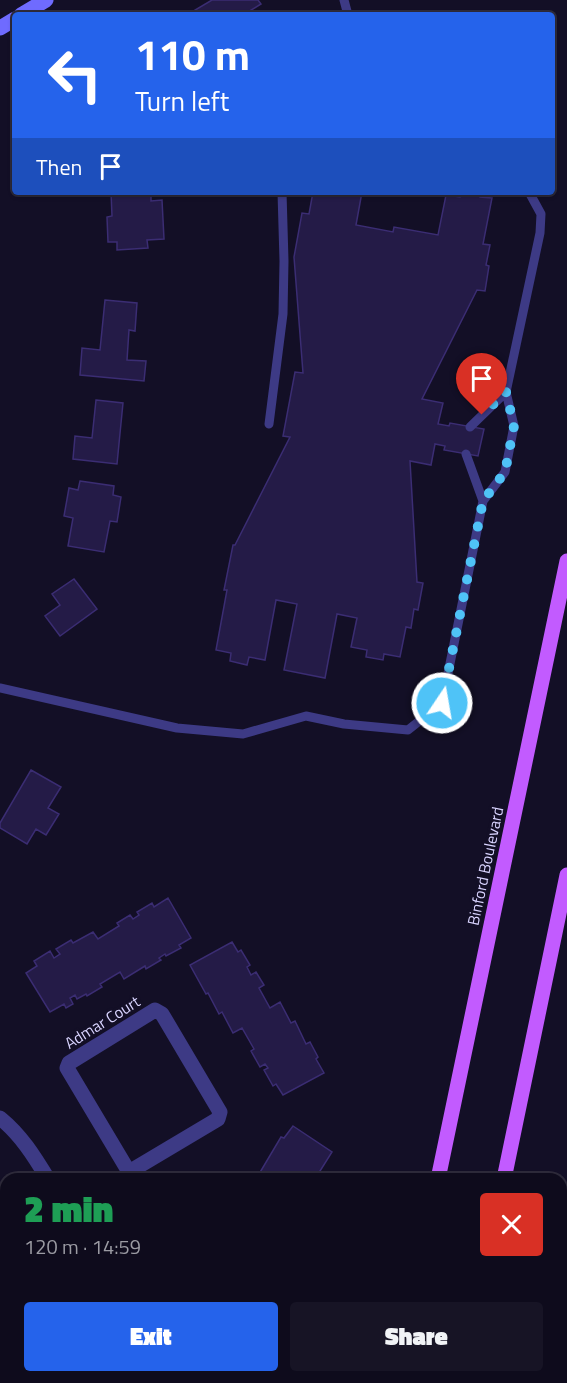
<!DOCTYPE html>
<meta charset="utf-8">
<style>
body{margin:0;font-family:"Titillium Web",sans-serif;background:#171425;color:#f1f3f6;height:100vh;display:flex;flex-direction:column;font-size:22px;white-space:nowrap}
*{box-sizing:border-box;margin:0}
p{font-size:20px;color:#9b9ba3}
.icon{flex:none;width:33px;height:33px;fill:none;stroke:currentColor;stroke-width:2;stroke-linecap:round;stroke-linejoin:round}
.map{position:relative;flex:1;overflow:hidden}
.drawer{position:absolute;left:0px;top:1173px;width:567px;height:210px;display:flex;flex-direction:column;background:#0e0b1c;border-radius:18px 18px 0 0;box-shadow:0 2px 4px #0004,0 0 0 2px #2e2b3b}
.drawer>*{flex:none}
.hud{position:absolute;left:12px;top:12px;width:543px;height:183px;border-radius:6px;box-shadow:0 2px 4px #0004,0 0 0 2px #2e2b3b;background:#2563eb;color:#fff;overflow:hidden}
.pin{position:absolute;display:grid;place-items:center;width:51px;height:51px;color:#fff;margin:-62px -26px;border-radius:50% 50% 50% 0;rotate:-45deg;box-shadow:0 0 6px #0007}
.pin .icon{rotate:45deg}
.me{position:absolute;width:66px;margin:-33px;rotate:12deg;stroke-linejoin:round;filter:drop-shadow(0 0 4px #0008)}
.turn{display:flex;align-items:center;gap:21px;height:126px;padding:0 24px;font-size:27px}
.turn .icon{width:78px;height:78px;stroke-width:2.5}
.turn b{display:block;font-size:42px;line-height:51px}
.then{display:flex;align-items:center;height:57px;padding:0 24px;background:#0003;gap:12px;font-size:22px}
.round{display:grid;place-items:center;flex:none;width:63px;height:63px;border-radius:6px;background:#171425}
.head{display:flex;align-items:center;justify-content:space-between;height:102px;padding:0 24px}
h1{font-size:36px;font-weight:800;line-height:45px;color:#1e9e55}
.action{display:flex;gap:12px;margin-top:auto;padding:12px 24px}
.action a{flex:1;height:69px;border-radius:6px;background:#2563eb;color:#fff;font-size:24px;font-weight:800;line-height:69px;text-align:center}
.action a+a{background:#171425;color:#f1f3f6}
.map>svg:first-child{display:block}
</style>
<div class="map">
<svg width="567" height="1383" viewBox="0 0 567 1383">
<rect width="100%" height="100%" fill="#130f26"/>
<path fill="#241b47" stroke="#3b2d73" stroke-width="1.5" d="M212,0h46l3,4 -18,11h-52l-1,-2z
M111,192h40v9l11,-1 2,39 -17,1 1,8 -31,2v-8h-9l-1,-25 5,-1z
M313,192h49l-6,33 37,7 1,-5 44,8 8,-40 14,2 1,-5h19v5l12,1 -9,46 7,1 -4,20 3,1 -4,25 -8,-1 -55,109 21,4 -5,21 11,2 1,-3 34,6 -6,27 -34,-6 1,-4 -10,-2 -4,21 -21,-4 7,121 6,1 -5,27 -4,-1 -3,19 -5,-1 -6,30 -16,-3 -1,6 -17,-3 1,-7 -16,-3 6,-29 -20,-4 -12,64 -41,-8 13,-66 -21,-4 -11,60 -16,-3 -2,8 -17,-4 1,-8 -15,-3 11,-60h-3l9,-45h2l55,-108 -7,-1 12,-64 8,1 -9,-116 8,-44 7,1z
M105,300l32,3 -2,28 -6,-1 -2,30 19,1 -2,20 -64,-6 2,-27 18,2z
M96,400l27,3 -6,61 -44,-5 2,-23 17,2z
M80,481l34,5 -1,9 8,2 -4,25 -7,-1 -6,31 -36,-6 5,-28 -9,-2 5,-28 9,2z
M74,579l23,30 -37,27 -15,-20 15,-11 -8,-11z
M31,770l30,17 -13,21 11,6 -13,21 -10,-6 -9,15 -27,-16v-5z
M168,898l23,40 -12,7 2,3 -15,8 -1,-2 -6,4 2,2 -15,9 -1,-3 -21,13 -4,-7 -20,12 2,3 -15,9 -1,-2 -9,5 -2,-4 -5,3 3,6 -7,4 -2,-4 -14,8 -24,-39 11,-7 -3,-5 16,-10 4,7 6,-4 -4,-5 15,-9 2,3 20,-11 5,7 21,-13 -2,-3 13,-8 3,4 6,-4 -2,-3 15,-9 2,4z
M232,942l6,10 3,-2 9,15 -3,2 4,8 5,-3 8,13 -5,3 11,20 10,-6 11,21 4,-2 11,23 4,-2 8,15 -2,2 8,14 -41,22 -7,-11 -3,2 -9,-16 4,-2 -3,-4 -5,3 -9,-16 3,-2 -12,-21 -9,5 -11,-21 -3,2 -11,-21 -2,1 -16,-29z
M293,1126l39,26 -17,27h-59l25,-42 3,1z
M0,1242l6,1v52l-3,-1v4h-3z
M567,1334v30l-4,2 -2,-3v-25z
M0,1357l6,2v18h85l-2,6h-89z"/>
<g fill="none" stroke-linecap="round" stroke-linejoin="round">
<path stroke="#3d3a85" stroke-width="9" d="M344,0l4,15
M269,424l14,-110 1,-53 -2,-69
M470,427l36,-35
M466,454l17,47
M0,688l177,40 66,6 63,-18 38,8 64,6 34,-27 41,-202 22,-29 9,-46 -8,-34 34,-159 1,-19 -12,-22"/>
<path stroke="#3d3a85" stroke-width="15" d="M155,1010l7,4 58,98 -2,7 -89,53 -62,-104 2,-5z
M0,1118c21,17 34,38 48,61
M0,1198l6,1
M131,1383l1,-6"/>
<path stroke="#6f6bff" stroke-width="15" d="M21,15l25,-15
M0,28l15,-9"/>
<path stroke="#c25bff" stroke-width="15" d="M438,1179l129,-618
M504,1179l63,-304
M396,1383l1,-6
M462,1383l2,-6"/>
</g>
<g fill="none" stroke-linecap="round" stroke-linejoin="round">
<path stroke="#4fc3f7" stroke-width="10" stroke-dasharray="0 18" d="M442,703l41,-202 22,-29 9,-46 -8,-34 -24,23"/>
</g>
<g text-anchor="middle" stroke-width="6" stroke-linejoin="round" paint-order="stroke">
<g font-size="16" fill="#d9d4ff" stroke="#130f26">
<text transform="translate(485 866) rotate(-78)" y="6">Binford Boulevard</text>
<text transform="translate(102 1022) rotate(-32)" y="6">Admar Court</text>
</g>
</g>
</svg>
<div class="pin" style="left:482px;top:415px;background:#d93025"><svg class="icon" aria-label="arrive" viewBox="0 0 24 24"><path d="M6 21V4h12l-3 4 3 4H6"/></svg></div>
<svg class="me" style="left:442px;top:703px" viewBox="-20 -20 40 40"><circle r="17" fill="#4fc3f7" stroke="#fff" stroke-width="3"/><path d="M0-11L8 9 0 5-8 9z" fill="#fff"/></svg>
<div class="hud">
<div class="turn"><svg class="icon" aria-label="left" viewBox="0 0 24 24"><path d="M17 20v-9H6M10 6l-5 5 5 5"/></svg><div><b>110 m</b>Turn left</div></div>
<div class="then">Then<svg class="icon" aria-label="arrive" viewBox="0 0 24 24"><path d="M6 21V4h12l-3 4 3 4H6"/></svg></div>
</div>
<section class="drawer">
<div class="head"><div><h1>2 min</h1><p>120 m · 14:59</p></div><a class="round" style="background:#d93025;color:#fff"><svg class="icon" aria-label="close" viewBox="0 0 24 24"><path d="M6 6l12 12M18 6L6 18"/></svg></a></div>
<div class="action"><a>Exit</a><a>Share</a></div>
</section>
</div>
